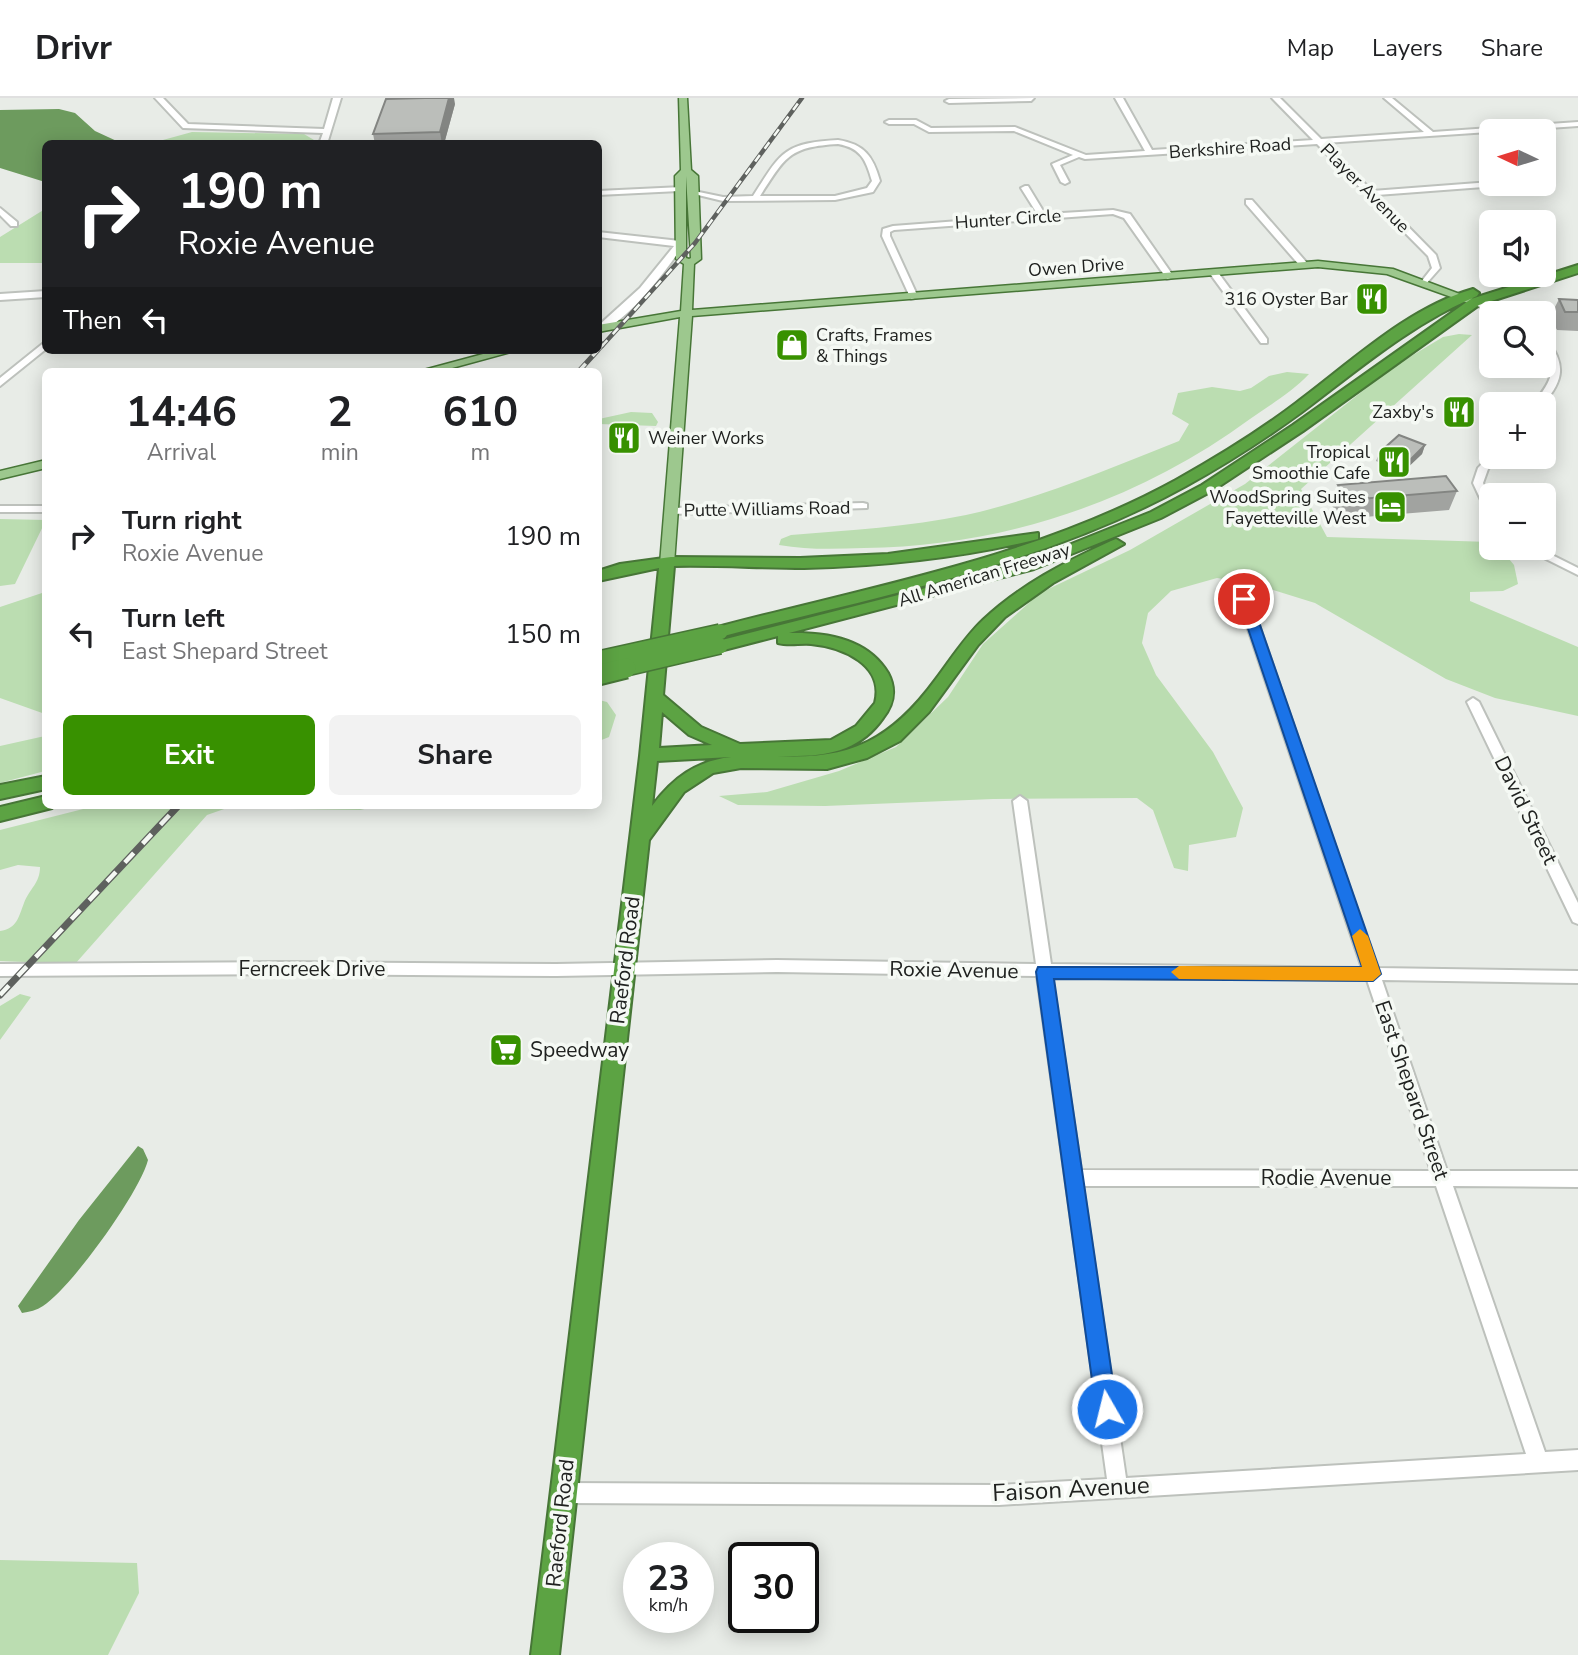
<!DOCTYPE html>
<meta charset="utf-8">
<style>
body{margin:0;font-family:"Nunito Sans",sans-serif;background:#f2f2f2;color:#202124;height:100vh;display:flex;flex-direction:column;font-size:26px;white-space:nowrap}
*{box-sizing:border-box;margin:0}
p{font-size:23px;color:#757577}
.icon{flex:none;width:38px;height:38px;fill:none;stroke:currentColor;stroke-width:2;stroke-linecap:round;stroke-linejoin:round}
.map{position:relative;flex:1;overflow:hidden}
.side{position:absolute;left:42px;top:270px;width:560px;height:441px;display:flex;flex-direction:column;background:#fff;border-radius:10px;box-shadow:0 4px 18px #0003}
.side>*{flex:none}
.hud{position:absolute;left:42px;top:42px;width:560px;height:214px;border-radius:10px;box-shadow:0 4px 18px #0003;background:#202124;color:#fff;overflow:hidden}
.needle{width:46px;rotate:274deg}
.buttons{position:absolute;left:1479px;top:21px;display:grid;gap:14px}
.buttons a{display:grid;place-items:center;width:77px;height:77px;border-radius:10px;background:#fff;box-shadow:0 4px 18px #0003;font-size:35px}
.speed{position:absolute;left:623px;top:1444px;display:flex;gap:14px;font-size:35px;font-weight:700;text-align:center}
.speed>*{display:grid;place-content:center;width:91px;height:91px;border-radius:50%;background:#fff;box-shadow:0 4px 18px #0003;line-height:1}
.speed small{font-size:18px;font-weight:400}
.speed .limit{border:4px solid #111;border-radius:10px;background:#fff;color:#111}
.pin{position:absolute;display:grid;place-items:center;width:60px;height:60px;color:#fff;margin:-30px;border:4px solid #fff;border-radius:50%;box-shadow:0 2px 7px #0007}
.me{position:absolute;width:77px;margin:-38px;rotate:352deg;stroke-linejoin:round;filter:drop-shadow(0 0 5px #0008)}
.turn{display:flex;align-items:center;gap:24px;height:147px;padding:0 21px;font-size:32px}
.turn .icon{width:91px;height:91px;stroke-width:2.5}
.turn b{display:block;font-size:49px;line-height:60px}
.then{display:flex;align-items:center;height:66px;padding:0 21px;background:#0003;gap:14px;font-size:26px}
.eta{display:flex;justify-content:space-evenly;align-items:center;height:119px;text-align:center}
.eta b{font-size:42px;font-weight:700;line-height:49px}
.primary-button{display:flex;gap:14px;margin-top:auto;padding:14px 21px}
.primary-button a{flex:1;height:80px;border-radius:10px;background:#389100;color:#fff;font-size:28px;font-weight:700;line-height:80px;text-align:center}
.primary-button a+a{background:#f2f2f2;color:#202124}
ul{padding:0;list-style:none}
li{display:flex;align-items:center;gap:21px;height:98px;padding:0 21px}
li div{flex:1}
li b{display:block;font-size:26px}
li em{font-style:normal}
header{display:flex;align-items:center;gap:42px;box-sizing:border-box;height:98px;padding:0 35px;background:#fff;border-bottom:2px solid #e0e0e0}
header strong{font-size:33px}
nav{display:flex;gap:38px;margin-inline-start:auto;font-size:24px}
.map>svg:first-child{display:block}
</style>
<header>
<strong>Drivr</strong>
<nav><a>Map</a><a>Layers</a><a>Share</a></nav>
</header>
<div class="map">
<svg width="1578" height="1557" viewBox="0 0 1578 1557">
<rect width="100%" height="100%" fill="#e8ece7"/>
<path fill="#bbddb1" d="M192,34l112,2 10,6v4l-162,-1z
M45,111v54h-45v-26z
M1459,236l13,1 -171,154 26,48 164,5v6h9l14,17 4,19 -15,7 -33,1v9l108,46v69l-83,-18 -49,-19 -131,-76 -61,-19 -37,-6 -46,13 -23,22 -6,30 14,32 57,77 30,56 -7,29 -47,8 -1,26 -14,-3 -21,-58 -16,-12 -144,1 -168,7 -87,-1 -19,-9 48,-4 72,-21 57,-24 52,-50 35,-53 57,-51 90,-43 115,-66 148,-117 50,-30z
M1287,274l22,2c-17,18 -39,31 -59,45 -113,83 -246,127 -386,129 -29,1 -57,2 -85,-3l2,-6 10,-4c58,-5 118,-8 175,-20 73,-16 144,-47 213,-74l10,-17 -17,-10 6,-21 34,-6 28,4 11,-3 18,-12z
M631,314l21,1 6,9 -2,4 -57,-2v-5z
M0,421l46,1 -31,64 -15,2z
M45,494h1l-1,122 -45,-16v-91z
M599,602l8,2 9,13 -7,22 -10,4z
M45,638v35l-45,12v-37z
M99,707h283l-22,5 -133,-2 -20,7 -132,149 -75,-3v-30c17,-2 19,-15 24,-28 6,-15 16,-20 16,-36l-22,-2 -18,5v-40z
M20,896l11,3 -31,43v-34z
M0,1462l137,3 2,30 -31,62h-108z"/>
<path fill="#6d9b5e" d="M59,11l16,4 20,18 26,12 -75,1 -1,38 -45,-14v-58z
M138,1048l5,3 5,11c-8,32 -77,128 -105,146 -6,4 -14,6 -21,7l-4,-7 61,-86z"/>
<g fill="none" stroke-linecap="round" stroke-linejoin="round">
<defs>
<path id="minor" d="M155,0h8l25,26 136,5 9,-31h8l-14,46h-8l4,-11 -140,-5z
M1034,0l-3,3 -82,2 -4,-2 4,-2z
M1115,0h8l29,52 161,-10 -41,-42h8l41,41 103,-7 -40,-34h8l41,34 145,-10v4l-253,17 47,48 119,-9 10,2 -4,2 -120,9 59,60 4,13 -15,17 -4,-3 11,-14 -4,-12 -111,-112 -232,15 -6,-2 -19,8 9,17 -4,2 -4,-2 -9,-18 21,-9 -59,-24 -85,1 -15,-8h-25l-4,-2 4,-2h27l15,8 84,-1 71,28 59,-4z
M838,42c26,4 35,16 42,41l-7,11 -38,8 -112,1 -33,-8 4,-2 29,6 30,-1c28,-44 31,-53 85,-56zM838,46c23,4 28,16 34,37l-5,7 -32,8h-75c26,-40 29,-49 78,-52z
M1025,88h3l17,28 68,-4 17,4 44,63 -7,2 -43,-61 -11,-4 -219,16 -4,2v4l28,61 -7,2 -29,-63 1,-7 10,-3 145,-11 -17,-27z
M682,89l1,2 -4,2 -81,4v-4z
M1246,102h6l55,63v4h-6l-55,-63z
M0,110l17,14v4h-6l-11,-11z
M598,134l82,9 4,3c-18,27 -54,75 -84,88l-2,-6 42,-38 34,-42 -76,-9z
M1211,173h6l50,68v4h-6l-50,-68z
M46,193v6l-46,3v-6z
M1472,202h6l30,13h-12l-24,-9z
M1544,240l3,1c19,26 17,41 -4,65h-10c10,-13 23,-27 17,-45 -3,-8 -7,-12 -6,-21z
M46,243v8l-46,37v-8z
M1491,356v3h7l-10,12 -5,14 8,17v14l-5,-3 -13,-28 5,-15z
M863,405l4,1v4l-196,6 -5,-3 5,-3z
M0,408h46v6h-46z
M1524,450h14l40,20v7z
M1244,497l6,4 127,369 201,3v12l-196,-3 65,191h131v16l-125,-1 92,266 33,-2v20l-579,35 -435,-2 -7,-3 -3,-7 3,-7 7,-3 435,2 108,-6 -70,-503 -260,-4 -221,4 -276,-2 -280,2v-12l280,-2 276,2 221,-4 259,4 -23,-163 7,-5 7,5 24,163 311,4 -124,-369zM1052,878l315,4 64,191 -350,-1zM1083,1088h353l90,268 -400,24z
M1473,600l6,4 99,201v21l-5,-2 -2,-4 -104,-216z"/>
<path id="major" d="M679,0h8l4,72 7,6 3,83 -7,5 -2,46 626,-49 75,8 88,33 -10,2 -84,-30 -69,-7 -626,49 -18,248 -2,3h-10l-2,-3 20,-247 -82,15v-7l83,-14 3,-47 -8,-5 -1,-83 6,-6zM686,78l5,82 -2,1 -3,-1z
M498,252h20l-77,21h-21z
M46,362v8l-46,11v-8z"/>
<path id="highway" d="M1578,167v8l-99,32 -176,126 -91,60 -51,27 -127,51 -245,64c37,-1 79,6 99,40 9,17 6,31 -5,45 -9,13 -22,24 -37,30 -23,9 -46,8 -69,8 75,4 115,-17 159,-77 15,-20 29,-42 47,-59 37,-35 82,-58 128,-79l5,-2 8,5 -71,39 -48,34 -27,28 -49,67 -29,29 -33,17 -40,11 -86,-1 -28,5 -29,19 -35,48 -90,815h-28l109,-899 19,-188 -61,13v-10l22,-7 51,-7 129,1 88,-4 150,-21v6c-77,19 -155,27 -234,29 -43,0 -86,-3 -130,-2l-11,129 38,32 39,17 91,-4 25,-14 19,-23c10,-38 -32,-56 -64,-59 -11,-1 -22,2 -33,-1v-7l-58,15 -8,-5 2,-4 310,-79 127,-51 51,-27 91,-60 178,-126zM662,614l27,23 23,10 -53,3zM731,659c-35,4 -58,21 -79,49l5,-45z
M1473,191l6,4 -2,3c-66,28 -118,73 -175,116 -37,27 -76,52 -116,74 -145,80 -308,110 -466,151l-8,-5 2,-4c157,-42 318,-69 462,-148 41,-23 82,-48 120,-77 54,-40 111,-95 177,-114z
M46,678v13l-46,10v-14z
M46,698v9h8l-2,3 -52,13v-14z"/>
</defs>
<use href="#minor" stroke="#bdc1bc" stroke-width="4"/>
<use href="#major" stroke="#477637" stroke-width="3"/>
<use href="#highway" stroke="#477637" stroke-width="4"/>
<use href="#minor" fill="#fff" fill-rule="evenodd"/>
<use href="#major" fill="#9dc88e" fill-rule="evenodd"/>
<use href="#highway" fill="#5ca343" fill-rule="evenodd"/>
<defs>
<path id="rail-far2" d="M602,248l93,-103 107,-145"/>
<path id="rail-far1" d="M598,252l5,-6
M579,273l19,-21"/>
<path id="rail" d="M0,897l179,-190"/>
</defs>
<use href="#rail-far2" stroke="#5e615e" stroke-width="4.5"/>
<use href="#rail-far1" stroke="#5e615e" stroke-width="5"/>
<use href="#rail" stroke="#5e615e" stroke-width="7"/>
<use href="#rail-far2" stroke="#f5f9f4" stroke-width="2.5" stroke-dasharray="8" stroke-linecap="butt"/>
<use href="#rail-far1" stroke="#f5f9f4" stroke-width="3.5" stroke-dasharray="10" stroke-linecap="butt"/>
<use href="#rail" stroke="#f5f9f4" stroke-width="4.5" stroke-dasharray="13" stroke-linecap="butt"/>
<defs>
<path id="highway-bridge-far1" d="M598,561l122,-27
M618,572l102,-24"/>
<path id="highway-bridge" d="M598,577l28,-7"/>
</defs>
<use href="#highway-bridge-far1" stroke="#477637" stroke-width="18" stroke-linecap="butt"/>
<use href="#highway-bridge" stroke="#477637" stroke-width="23" stroke-linecap="butt"/>
<use href="#highway-bridge-far1" stroke="#5ca343" stroke-width="15"/>
<use href="#highway-bridge" stroke="#5ca343" stroke-width="19"/>
</g>
<path fill="#a1a3a0" d="M455,6l-11,40h-69l-2,-10z
M1559,201l19,1v31l-21,-1 -7,-13z
M1425,347l-3,9 -19,18 -27,-11 4,-9z
M1338,387l119,6 -8,19 -109,9 -9,-15z"/>
<path fill="#838582" d="M449,0h5l1,6 -11,40h-2l-2,-12z
M1425,347l-3,9 -19,18 4,-9z"/>
<path fill="#bbbeba" stroke="#838582" stroke-width="2" d="M425,0h24l-9,34 -67,2 13,-35z
M1559,201l19,1v12h-13z
M1399,337l26,10 -18,18 -27,-11z
M1446,378l11,15 -109,9 -10,-15z"/>
<path fill="#1a73e8" stroke="#114b97" stroke-width="2" d="M1244,497l7,4 130,375 -8,7 -319,-2 63,430 -3,8 -7,3 -8,-3 -3,-8 -60,-437 2,-5h324l-124,-368z"/>
<path fill="#f59e0b" d="M1360,831l8,7 13,38 -8,7 -194,-2 -8,-7 8,-6 183,1 -10,-31z"/>
<defs>
<symbol id="restaurant-square" viewBox="-11 -11 22 22"><rect x="-9" y="-9" width="18" height="18" rx="4" fill="#389100" stroke="#f5f9f4"/><path d="M-5-6h1v4h1v-4h1v4h1v-4h1v5L-1.5 .5V6h-2V.5L-5-1ZM5-6V6H3V1.5H1.5Q1.5-4 5-6Z" fill="#fff"/></symbol>
<symbol id="shop-square" viewBox="-11 -11 22 22"><rect x="-9" y="-9" width="18" height="18" rx="4" fill="#389100" stroke="#f5f9f4"/><path d="M-5-2.5h2.3a2.7 3.5 0 0 1 5.4 0H5L5.5 6h-11ZM-1.5-2.5h3a1.5 2.3 0 0 0-3 0Z" fill="#fff"/></symbol>
<symbol id="hotel-square" viewBox="-11 -11 22 22"><rect x="-9" y="-9" width="18" height="18" rx="4" fill="#389100" stroke="#f5f9f4"/><path d="M-6-4.5h1.5V1H6V5H4.5V3h-9V5H-6ZM-4 0a1.8 1.8 0 1 1 3.6 0ZM.5 0V-2.5h3Q6-2.5 6 0Z" fill="#fff"/></symbol>
<symbol id="supermarket-square" viewBox="-11 -11 22 22"><rect x="-9" y="-9" width="18" height="18" rx="4" fill="#389100" stroke="#f5f9f4"/><path d="M-6-5.5h2.5l.6 2H6L4.5 2H-2.5L-4.4-4H-6ZM-1.5 3.2a1.3 1.3 0 1 0 .1 0ZM3 3.2a1.3 1.3 0 1 0 .1 0Z" fill="#fff"/></symbol>
</defs>
<g fill-rule="evenodd">
<use href="#restaurant-square" x="1353" y="182" width="38" height="38"/>
<use href="#shop-square" x="773" y="228" width="38" height="38"/>
<use href="#restaurant-square" x="1440" y="295" width="38" height="38"/>
<use href="#restaurant-square" x="605" y="321" width="38" height="38"/>
<use href="#restaurant-square" x="1375" y="345" width="38" height="38"/>
<use href="#hotel-square" x="1371" y="390" width="38" height="38"/>
<use href="#supermarket-square" x="487" y="933" width="38" height="38"/>
</g>
<g text-anchor="middle" stroke-width="7" stroke-linejoin="round" paint-order="stroke">
<g font-size="18" fill="#202220" stroke="#f5f9f4">
<text transform="translate(1230 50) rotate(-4)" y="6">Berkshire Road</text>
<text transform="translate(1365 90) rotate(45)" y="6">Player Avenue</text>
<text transform="translate(1008 121) rotate(-4)" y="6">Hunter Circle</text>
<text transform="translate(1076 169) rotate(-4)" y="6">Owen Drive</text>
<text transform="translate(767 411) rotate(-1)" y="6">Putte Williams Road</text>
<text transform="translate(984 477) rotate(-17)" y="6">All American Freeway</text>
</g>
<g font-size="18" fill="#202220" stroke="#f5f9f4" text-anchor="end">
<text x="1348" y="207">316 Oyster Bar</text>
<text x="816" y="243" text-anchor="start">Crafts, Frames<tspan x="816" dy="21">&amp; Things</tspan></text>
<text x="1434" y="320">Zaxby's</text>
<text x="648" y="346" text-anchor="start">Weiner Works</text>
<text x="1370" y="360">Tropical<tspan x="1370" dy="21">Smoothie Cafe</tspan></text>
<text x="1366" y="405">WoodSpring Suites<tspan x="1366" dy="21">Fayetteville West</tspan></text>
</g>
<g font-size="21" fill="#202220" stroke="#f5f9f4">
<text transform="translate(1526 712) rotate(64)" y="7">David Street</text>
<text transform="translate(625 862) rotate(-83)" y="7">Raeford Road</text>
<text x="312" y="878">Ferncreek Drive</text>
<text transform="translate(954 872) rotate(1)" y="7">Roxie Avenue</text>
<text transform="translate(1412 992) rotate(71)" y="7">East Shepard Street</text>
<text x="1326" y="1087">Rodie Avenue</text>
<text transform="translate(560 1425) rotate(-84)" y="7">Raeford Road</text>
</g>
<g font-size="21" fill="#202220" stroke="#f5f9f4" text-anchor="start">
<text x="530" y="959">Speedway</text>
</g>
<g font-size="24" fill="#202220" stroke="#f5f9f4">
<text transform="translate(1071 1391) rotate(-3)" y="8">Faison Avenue</text>
</g>
</g>
</svg>
<div class="buttons">
<a><svg class="needle" viewBox="-14 -14 28 28"><path d="M0-13l5 13h-10z" fill="#e53935"/><path d="M0 13l5-13h-10z" fill="#757577"/></svg></a>
<a><svg class="icon" aria-label="sound" viewBox="0 0 24 24"><path d="M4 9h4l5-4v14l-5-4H4zM17 9q2 3 0 6"/></svg></a>
<a><svg class="icon" aria-label="search" viewBox="0 0 24 24"><circle cx="10" cy="10" r="6"/><path d="M15 15l6 6"/></svg></a>
<a>+</a>
<a>−</a>
</div>
<div class="speed"><div>23<small>km/h</small></div><div class="limit">30</div></div>
<div class="pin" style="left:1244px;top:501px;background:#d93025"><svg class="icon" aria-label="arrive" viewBox="0 0 24 24"><path d="M6 21V4h12l-3 4 3 4H6"/></svg></div>
<svg class="me" style="left:1107px;top:1311px" viewBox="-20 -20 40 40"><circle r="17" fill="#1a73e8" stroke="#fff" stroke-width="3"/><path d="M0-11L8 9 0 5-8 9z" fill="#fff"/></svg>
<div class="hud">
<div class="turn"><svg class="icon" aria-label="right" viewBox="0 0 24 24"><path d="M7 20v-9h11M14 6l5 5-5 5"/></svg><div><b>190 m</b>Roxie Avenue</div></div>
<div class="then">Then<svg class="icon" aria-label="left" viewBox="0 0 24 24"><path d="M17 20v-9H6M10 6l-5 5 5 5"/></svg></div>
</div>
<section class="side">
<div class="eta">
<div><b>14:46</b><p>Arrival</p></div>
<div><b>2</b><p>min</p></div>
<div><b>610</b><p>m</p></div>
</div>
<ul>
<li><svg class="icon" aria-label="right" viewBox="0 0 24 24"><path d="M7 20v-9h11M14 6l5 5-5 5"/></svg><div><b>Turn right</b><p>Roxie Avenue</p></div><em>190 m</em></li>
<li><svg class="icon" aria-label="left" viewBox="0 0 24 24"><path d="M17 20v-9H6M10 6l-5 5 5 5"/></svg><div><b>Turn left</b><p>East Shepard Street</p></div><em>150 m</em></li>
</ul>
<div class="primary-button"><a>Exit</a><a>Share</a></div>
</section>
</div>
